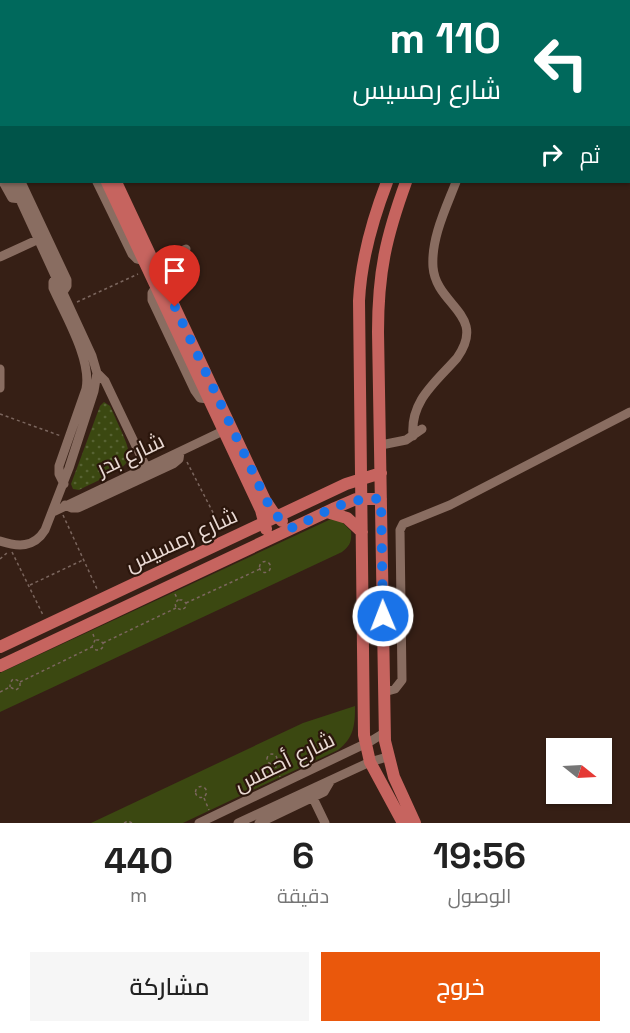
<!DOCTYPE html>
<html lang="ar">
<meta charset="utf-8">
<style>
body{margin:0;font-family:"Space Grotesk",Cairo,sans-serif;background:#f6f6f6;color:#222;direction:rtl;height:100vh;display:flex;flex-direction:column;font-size:22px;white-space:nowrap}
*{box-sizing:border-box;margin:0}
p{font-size:20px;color:#767676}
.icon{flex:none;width:33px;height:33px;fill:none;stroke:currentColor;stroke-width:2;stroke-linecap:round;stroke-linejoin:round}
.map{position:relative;height:823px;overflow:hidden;direction:ltr}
.sheet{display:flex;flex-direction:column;background:#fff;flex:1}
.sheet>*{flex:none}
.hud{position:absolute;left:0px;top:0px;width:630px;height:183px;box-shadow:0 2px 4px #0004;direction:rtl;background:#00695c;color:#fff;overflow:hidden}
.needle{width:39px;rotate:108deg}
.buttons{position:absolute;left:546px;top:738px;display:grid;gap:12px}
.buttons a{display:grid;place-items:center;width:66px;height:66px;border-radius:0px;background:#fff;box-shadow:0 2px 4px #0004;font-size:30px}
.pin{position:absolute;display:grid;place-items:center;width:51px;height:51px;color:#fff;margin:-62px -26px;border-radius:50% 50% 50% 0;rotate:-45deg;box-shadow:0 0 6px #0007}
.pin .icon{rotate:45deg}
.me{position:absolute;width:66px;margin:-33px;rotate:359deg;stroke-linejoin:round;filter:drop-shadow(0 0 4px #0008)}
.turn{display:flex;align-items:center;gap:21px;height:126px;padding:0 30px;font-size:27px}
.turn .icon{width:78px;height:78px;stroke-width:2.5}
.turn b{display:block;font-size:42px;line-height:51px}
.then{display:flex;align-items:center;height:57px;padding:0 30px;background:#0003;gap:12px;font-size:22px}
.eta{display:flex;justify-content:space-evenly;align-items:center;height:102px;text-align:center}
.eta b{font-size:36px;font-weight:600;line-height:42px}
.action{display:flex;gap:12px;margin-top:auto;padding:12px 30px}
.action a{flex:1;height:69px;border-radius:0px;background:#ea580c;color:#fff;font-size:24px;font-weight:600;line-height:69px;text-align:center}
.action a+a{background:#f6f6f6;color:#222}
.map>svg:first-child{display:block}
</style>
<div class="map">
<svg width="630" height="823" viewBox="0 0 630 823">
<defs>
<pattern id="grass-dots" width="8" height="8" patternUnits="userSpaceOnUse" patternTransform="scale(1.5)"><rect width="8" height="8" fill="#3b4811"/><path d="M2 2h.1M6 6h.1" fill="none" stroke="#576233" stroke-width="1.8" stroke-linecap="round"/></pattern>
</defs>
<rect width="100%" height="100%" fill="#361f15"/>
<path fill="url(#grass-dots)" d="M104,402l6,4c28,62 30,54 -31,84l-6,-1 -2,-5 29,-78z"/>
<path fill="#3b4811" d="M331,519l10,2 10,10c1,10 -1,15 -9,21l-342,160v-39z
M355,706c0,19 -1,32 -17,44l-155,73h-92l212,-100z"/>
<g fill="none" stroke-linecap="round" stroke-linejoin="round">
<path stroke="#7b665e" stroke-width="1.5" stroke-dasharray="3 3" stroke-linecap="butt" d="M0,140l2,-1
M77,302l61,-28
M0,414l61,22
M187,462l35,68
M63,515l34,74
M12,552l31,63
M0,559l8,-7
M259.5 567a5.5 5.5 0 1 1 11 0a5.5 5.5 0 1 1-11 0Z
M30,585l53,-25
M175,594l3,6 -3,3 1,5 6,2 4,-3v-4l-4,-3h-4
M186,603l74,-34
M93,634l2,6 -3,7 4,3h4l3,-3v-4l-4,-3h-4
M103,643l73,-35
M20,682l72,-35
M0,692l10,-5 6,3 4,-3v-5l-3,-2 -4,-1 -3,4v4
M267 759a5 5 0 1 1 10 0a5 5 0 1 1-10 0Z
M275,765l5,12
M195.5 792a5.5 5.5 0 1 1 11 0a5.5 5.5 0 1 1-11 0Z
M204,798l5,12
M124,823l4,-2 4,2"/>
<path stroke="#896d61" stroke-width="9" d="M104,0l1,2
M175,0l1,2
M230,0v2
M319,0l1,2
M375,0v2
M269,2l3,-2
M2,156h-2l2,3
M3,182l9,16 9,1
M21,182l46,98v6l-4,6
M97,182l35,72 5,5 7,2
M0,257l39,-18
M155,264l31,-15
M56,277l-3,5v6c12,27 39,72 33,101l-27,77v8l5,10
M156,287l-4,6v7l43,91 5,7 8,1
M0,369v19
M97,373l8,8 41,86
M413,436c-3,-35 22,-53 44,-78 31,-44 -21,-52 -24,-91 -2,-29 13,-59 23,-85
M381,445l25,-5 16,-11
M65,505l7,3h6l95,-44 6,-5 1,-7
M53,512l170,-81
M0,541c18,6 34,7 45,-11l24,-62 25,-77 3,-18 -5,-17 -80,-174
M384,692l11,-3 7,-9 -2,-150 3,-6 47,-19 180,-93
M313,798l12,25
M199,823l172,-82 13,-8
M238,823l132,-61 17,-5
M259,823l65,-31 7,-12"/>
<path stroke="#c6645f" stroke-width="12" d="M451,2l1,-2
M471,2v-2
M0,16l2,1
M0,25l2,1
M107,182l154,328 5,19
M116,182l149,318 8,12 9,9
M387,182c-15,39 -26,77 -28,119l5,434 6,27 33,61
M406,182c-20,55 -28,90 -28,150l7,409 9,36 21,46
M327,512l20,6 15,14
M0,647l346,-163 35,-11
M0,666l335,-158 21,-9h25"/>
</g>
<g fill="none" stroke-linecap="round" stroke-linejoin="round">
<path stroke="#1a73e8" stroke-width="10" stroke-dasharray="0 18" d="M175,307l91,193 12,17 15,11c28,-14 56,-32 88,-29l2,117"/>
</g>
<g text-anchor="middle" stroke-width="4.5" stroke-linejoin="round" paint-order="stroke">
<g font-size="22" fill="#e9d9d3" stroke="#2b160c">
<text transform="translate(130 454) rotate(-25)" y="8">شارع بدر</text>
<text transform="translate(181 539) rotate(-25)" y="8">شارع رمسيس</text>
<text transform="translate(284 761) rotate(-26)" y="8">شارع أحمس</text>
</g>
</g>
</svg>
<div class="buttons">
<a><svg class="needle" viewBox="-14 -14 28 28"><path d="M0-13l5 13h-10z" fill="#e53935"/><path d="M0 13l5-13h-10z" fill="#767676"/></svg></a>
</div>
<div class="pin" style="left:175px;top:307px;background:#d93025"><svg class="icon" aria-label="arrive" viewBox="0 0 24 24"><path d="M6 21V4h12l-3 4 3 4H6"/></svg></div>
<svg class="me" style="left:383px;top:616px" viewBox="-20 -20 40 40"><circle r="17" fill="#1a73e8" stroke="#fff" stroke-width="3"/><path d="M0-11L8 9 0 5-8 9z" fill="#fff"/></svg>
<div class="hud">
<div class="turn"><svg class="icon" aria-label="left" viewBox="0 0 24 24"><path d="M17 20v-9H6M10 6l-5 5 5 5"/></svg><div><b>110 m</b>شارع رمسيس</div></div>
<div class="then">ثم<svg class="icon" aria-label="right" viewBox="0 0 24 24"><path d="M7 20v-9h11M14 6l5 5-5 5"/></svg></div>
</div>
</div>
<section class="sheet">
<div class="eta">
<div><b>19:56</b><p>الوصول</p></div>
<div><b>6</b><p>دقيقة</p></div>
<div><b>440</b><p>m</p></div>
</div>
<div class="action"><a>خروج</a><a>مشاركة</a></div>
</section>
